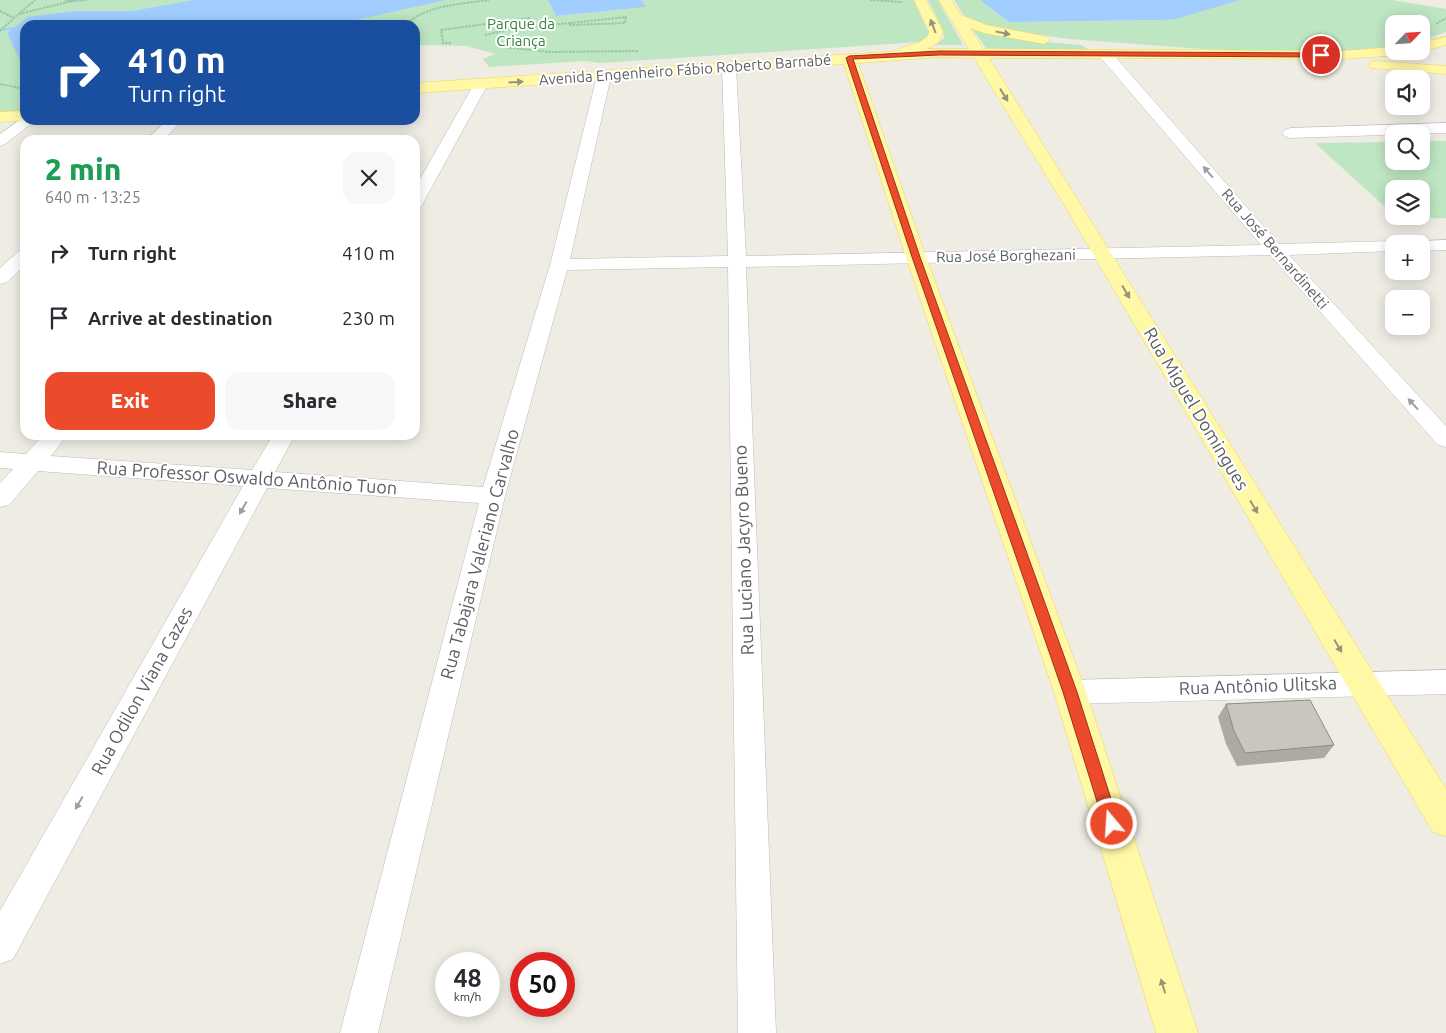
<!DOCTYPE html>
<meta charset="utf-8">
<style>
body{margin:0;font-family:Ubuntu,sans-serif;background:#f7f7f7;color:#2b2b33;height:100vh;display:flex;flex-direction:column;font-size:19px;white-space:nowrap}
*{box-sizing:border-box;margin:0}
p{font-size:16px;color:#7c7c81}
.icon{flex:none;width:28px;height:28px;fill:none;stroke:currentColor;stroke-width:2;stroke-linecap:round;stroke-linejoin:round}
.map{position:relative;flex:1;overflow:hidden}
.drawer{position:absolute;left:20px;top:135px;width:400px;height:305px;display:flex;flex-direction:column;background:#fff;border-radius:15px;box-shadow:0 2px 12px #0003}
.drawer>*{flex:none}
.hud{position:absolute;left:20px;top:20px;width:400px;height:105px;border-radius:15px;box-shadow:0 2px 12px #0003;background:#1a4fa0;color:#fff;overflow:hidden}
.needle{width:32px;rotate:65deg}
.controls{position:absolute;left:1385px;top:15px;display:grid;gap:10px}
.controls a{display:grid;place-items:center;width:45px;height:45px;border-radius:10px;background:#fff;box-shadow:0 2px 12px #0003;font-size:25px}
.speed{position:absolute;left:435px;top:952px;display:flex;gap:10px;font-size:25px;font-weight:700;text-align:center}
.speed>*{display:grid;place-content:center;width:65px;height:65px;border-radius:50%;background:#fff;box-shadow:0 2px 12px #0003;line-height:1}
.speed small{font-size:12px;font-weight:400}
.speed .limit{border:8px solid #d22;background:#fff;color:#111}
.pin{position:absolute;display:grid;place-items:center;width:42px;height:42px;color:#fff;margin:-21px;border:2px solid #fff;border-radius:50%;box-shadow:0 1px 5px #0007}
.me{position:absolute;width:55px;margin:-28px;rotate:342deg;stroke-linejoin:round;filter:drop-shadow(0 0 4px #0008)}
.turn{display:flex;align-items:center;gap:18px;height:105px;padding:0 25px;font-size:22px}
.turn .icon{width:65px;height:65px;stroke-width:2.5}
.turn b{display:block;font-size:35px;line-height:42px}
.round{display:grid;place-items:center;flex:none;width:52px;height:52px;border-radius:15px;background:#f7f7f7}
.head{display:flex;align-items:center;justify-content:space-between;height:85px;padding:0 25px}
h1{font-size:30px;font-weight:800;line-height:38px;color:#1e9e55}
.primary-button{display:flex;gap:10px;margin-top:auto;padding:10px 25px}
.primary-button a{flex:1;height:58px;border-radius:15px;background:#ec4b2b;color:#fff;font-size:20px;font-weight:800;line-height:58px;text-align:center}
.primary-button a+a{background:#f7f7f7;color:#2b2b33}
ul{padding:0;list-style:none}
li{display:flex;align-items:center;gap:15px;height:65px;padding:0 25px}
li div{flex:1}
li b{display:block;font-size:19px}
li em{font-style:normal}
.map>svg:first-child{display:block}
</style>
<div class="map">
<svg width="1446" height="1033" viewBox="0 0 1446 1033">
<rect width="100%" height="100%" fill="#eeece3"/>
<path fill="#bee6c2" d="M0,0h548l8,16 89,-9 -4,-7h272l16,33 -4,6 -5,3 -319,21 -17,-2 -95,6 -6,-8 12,-5 -28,-8 -49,-1 -3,-5v-15h-7l3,-4 -8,4h-378v87l-25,1z
M928,0h10l25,45h-27l8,-7 -1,-8z
M954,0h26l29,22 153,-2 78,-20h153l53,9v23l-25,9v-17h-27v23l-80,6 -112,-4 -132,-10 -65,-9 -38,-10z
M973,30l61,11 47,4 10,6 -105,-3z
M1421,141h25v77l-48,1 -3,-3h26v-27h-27v26l-79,-72 79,-1v19h27z"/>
<path fill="#a1ceff" d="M194,0h252l-113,25h-308v46l-18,-38 21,-16 47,-6h57z
M548,0h93l5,7 -90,9z
M980,0h260l-65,19 -13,1 -153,2z"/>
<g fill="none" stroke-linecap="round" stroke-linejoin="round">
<path fill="#a1ceff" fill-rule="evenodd" d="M25,26v2l-25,3v-2z"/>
<defs>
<path id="minor" d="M1106,51l5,1 168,192 115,-3 6,1 1,2h-7v7l-105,4 157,171v21l-8,-2 -168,-190 -524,12 30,766h-38l-10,-766 -161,3 -62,226 -127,537h-38l139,-530 -212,-15 -254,471 -13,5v-53l243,-425 -205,-15 -29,34 -9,2v-24l13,-14 -13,-1v-16l26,2 17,-19h24l-16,21 201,14 21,-35h22l-20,37 208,15 67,-222 47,-189 7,-4 7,4 -41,183 158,-3 -6,-189 7,-4 7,4 10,189 515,-11 -160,-187 -2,-3z
M481,80l7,4 -65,119 -2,4 -6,1v-20l59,-104z
M24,117l1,3h11l-31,24 -5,2v-12z
M167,120h16l-20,20h-17z
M1446,123v10l-156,5 -5,-2 -3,-3 3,-3 5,-2z
M1446,240v10l-25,1v-7h-7l7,-3z
M25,250v15l-18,17 -7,2v-16l19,-17z
M1446,670v24l-376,10 -10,-3 -5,-9 5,-9 10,-3z"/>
<path id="major" d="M914,0h12l17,31 -5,12 -11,6h42l-30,-49h12l10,15 26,10 57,11 7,4 -7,4 -60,-11 -14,-5 13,21 358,2 53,-4v4h17l-7,4 -63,4 -352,-1 457,731v47l-13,-4 -370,-629 -89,-145 -35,-1 -81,6 68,194 160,435 112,341h-42l-102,-341 -148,-435 -62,-193 -429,29v-10l484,-32 2,-3 19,-6 8,-6 1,-5z
M1446,37v8l-25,7 -4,-1h4v-8z
M1376,61l70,5v8l-75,-6 -2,-3 2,-3z
M25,111v9h3l-28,2v-10z"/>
</defs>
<use href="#minor" stroke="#b8babf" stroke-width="1"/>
<use href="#major" stroke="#f3d556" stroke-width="1"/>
<path stroke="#97c7a9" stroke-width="2" stroke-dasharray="2.5 1" stroke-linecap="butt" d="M870,0l32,2
M72,1l15,-1
M0,11l14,7 21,-18
M19,14l53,-13 -7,-1
M626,17l-1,6 -55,2v-2z
M1436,24l10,-6
M405,25c21,-20 57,-21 84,-25
M0,31l14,-13
M485,35l25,-6 60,-6
M451,43h-8l-2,-13 89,-12
M503,47l47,5 88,-1
M0,84l25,5"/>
<use href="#minor" fill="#fff" fill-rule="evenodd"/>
<use href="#major" fill="#fff8a6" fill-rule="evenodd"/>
</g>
<path fill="#adaaa5" d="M1226,704l108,41 -10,13 -87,8 -11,-22 -8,-27z"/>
<path fill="#c9c6c0" stroke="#8d8b86" d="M1310,700l24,45 -89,8 -11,-22 -8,-27z"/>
<defs><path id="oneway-solid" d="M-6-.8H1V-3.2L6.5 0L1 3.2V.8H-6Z" transform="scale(1.25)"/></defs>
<g fill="#94947b">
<use href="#oneway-solid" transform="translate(933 26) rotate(-111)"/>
<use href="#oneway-solid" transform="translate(1003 33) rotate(12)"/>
<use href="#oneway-solid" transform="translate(516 82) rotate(-3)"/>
<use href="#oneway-solid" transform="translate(1004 95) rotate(58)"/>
<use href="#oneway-solid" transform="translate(1126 292) rotate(59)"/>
<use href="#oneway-solid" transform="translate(1254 507) rotate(59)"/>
<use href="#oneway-solid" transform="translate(1338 646) rotate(59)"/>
<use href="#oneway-solid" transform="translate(1163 986) rotate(-107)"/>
</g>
<g fill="#9d9ea2">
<use href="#oneway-solid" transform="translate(1208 172) rotate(-131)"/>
<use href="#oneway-solid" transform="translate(1413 404) rotate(-132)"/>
<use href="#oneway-solid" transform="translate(243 508) rotate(119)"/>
<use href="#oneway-solid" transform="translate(79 803) rotate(119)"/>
</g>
<path fill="#ec4b2b" stroke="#99311c" d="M939,51l382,2 3,2 -3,2 -382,-2 -86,4 67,198 157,435 42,132 -2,5 -5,2 -6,-2 -2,-5 -41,-132 -151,-435 -66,-199 3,-2z"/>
<g text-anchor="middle" stroke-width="4" stroke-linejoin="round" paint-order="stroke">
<g font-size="15" fill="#33833e" stroke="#fff">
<text x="521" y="29">Parque da<tspan x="521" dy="17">Criança</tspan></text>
</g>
<g font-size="15" fill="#5b5e64" stroke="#fff">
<text transform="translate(685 70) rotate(-4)" y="5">Avenida Engenheiro Fábio Roberto Barnabé</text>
<text transform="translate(1275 249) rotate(49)" y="5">Rua José Bernardinetti</text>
<text transform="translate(1006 256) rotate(-1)" y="5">Rua José Borghezani</text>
</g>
<g font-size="18" fill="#5b5e64" stroke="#fff">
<text transform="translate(1196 409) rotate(59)" y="6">Rua Miguel Domingues</text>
<text transform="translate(247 478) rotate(4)" y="6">Rua Professor Oswaldo Antônio Tuon</text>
<text transform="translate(744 550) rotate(-92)" y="6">Rua Luciano Jacyro Bueno</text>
<text transform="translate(480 554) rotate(-75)" y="6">Rua Tabajara Valeriano Carvalho</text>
<text transform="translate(1258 686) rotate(-2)" y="6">Rua Antônio Ulitska</text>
<text transform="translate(142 691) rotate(-61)" y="6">Rua Odilon Viana Cazes</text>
</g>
</g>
</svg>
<div class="controls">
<a><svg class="needle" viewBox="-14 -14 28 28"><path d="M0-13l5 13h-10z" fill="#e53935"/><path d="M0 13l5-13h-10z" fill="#7c7c81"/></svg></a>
<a><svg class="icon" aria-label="sound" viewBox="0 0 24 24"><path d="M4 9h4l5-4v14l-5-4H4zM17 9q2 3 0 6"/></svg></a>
<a><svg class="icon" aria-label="search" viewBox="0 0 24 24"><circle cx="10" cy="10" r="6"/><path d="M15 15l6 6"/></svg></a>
<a><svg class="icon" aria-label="layers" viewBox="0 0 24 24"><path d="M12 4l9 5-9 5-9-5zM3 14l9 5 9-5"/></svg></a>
<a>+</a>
<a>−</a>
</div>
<div class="speed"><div>48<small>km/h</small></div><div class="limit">50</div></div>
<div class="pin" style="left:1321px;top:55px;background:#d93025"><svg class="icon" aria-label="arrive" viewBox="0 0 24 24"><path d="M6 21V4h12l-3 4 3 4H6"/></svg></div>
<svg class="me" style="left:1112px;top:824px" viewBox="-20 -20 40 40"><circle r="17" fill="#ec4b2b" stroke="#fff" stroke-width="3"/><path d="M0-11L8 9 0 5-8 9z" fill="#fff"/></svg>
<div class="hud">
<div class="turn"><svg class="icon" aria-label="right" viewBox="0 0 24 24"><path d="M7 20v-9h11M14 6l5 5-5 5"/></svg><div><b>410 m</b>Turn right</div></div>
</div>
<section class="drawer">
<div class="head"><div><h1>2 min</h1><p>640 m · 13:25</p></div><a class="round"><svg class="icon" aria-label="close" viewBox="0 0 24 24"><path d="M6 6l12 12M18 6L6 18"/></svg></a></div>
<ul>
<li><svg class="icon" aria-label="right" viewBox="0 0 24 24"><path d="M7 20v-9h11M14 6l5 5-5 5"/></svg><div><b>Turn right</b></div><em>410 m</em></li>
<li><svg class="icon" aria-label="arrive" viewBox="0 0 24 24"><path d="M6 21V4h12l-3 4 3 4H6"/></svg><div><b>Arrive at destination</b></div><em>230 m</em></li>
</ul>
<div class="primary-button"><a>Exit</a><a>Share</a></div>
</section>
</div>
